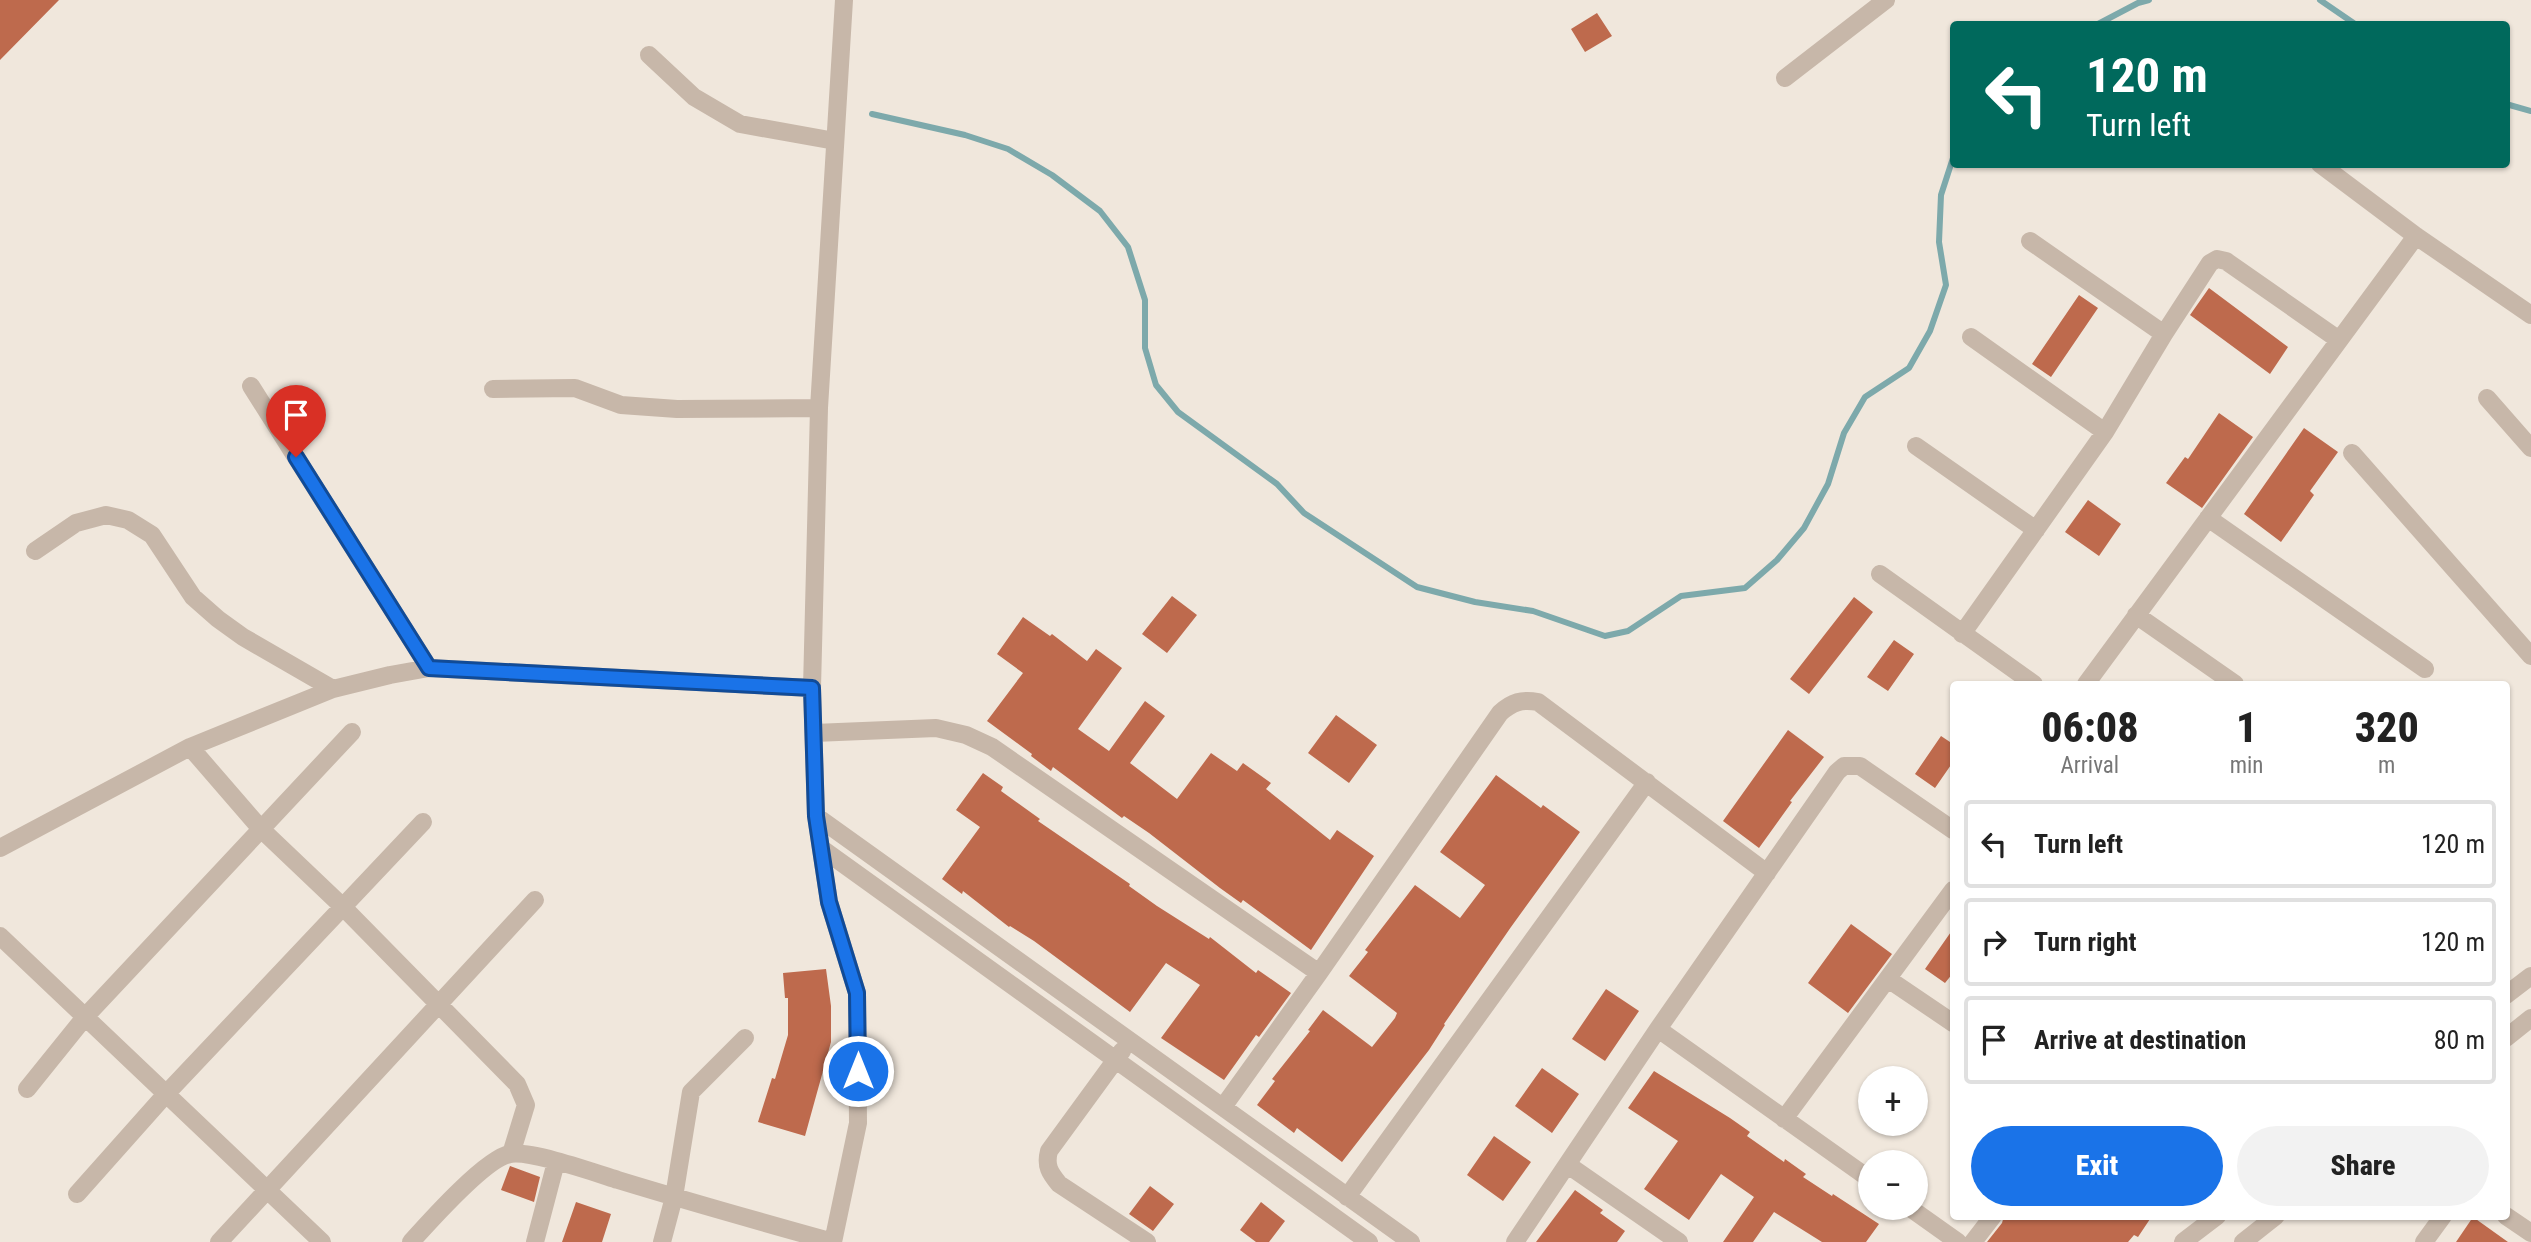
<!DOCTYPE html>
<meta charset="utf-8">
<style>
body{margin:0;font-family:"Roboto Condensed",sans-serif;background:#f2f2f2;color:#222;height:100vh;display:flex;flex-direction:column;font-size:26px;white-space:nowrap}
*{box-sizing:border-box;margin:0}
p{font-size:23px;color:#767676}
.icon{flex:none;width:38px;height:38px;fill:none;stroke:currentColor;stroke-width:2;stroke-linecap:round;stroke-linejoin:round}
.map{position:relative;flex:1;overflow:hidden}
.sheet{position:absolute;left:1950px;top:681px;width:560px;height:539px;display:flex;flex-direction:column;background:#fff;border-radius:7px;box-shadow:0 2px 5px #0004}
.sheet>*{flex:none}
.top-card{position:absolute;left:1950px;top:21px;width:560px;height:147px;border-radius:7px;box-shadow:0 2px 5px #0004;background:#00695c;color:#fff;overflow:hidden}
.controls{position:absolute;left:1858px;top:1066px;display:grid;gap:14px}
.controls a{display:grid;place-items:center;width:70px;height:70px;border-radius:50%;background:#fff;box-shadow:0 2px 5px #0004;font-size:35px}
.pin{position:absolute;display:grid;place-items:center;width:60px;height:60px;color:#fff;margin:-72px -30px;border-radius:50% 50% 50% 0;rotate:-45deg;box-shadow:0 0 7px #0007}
.pin .icon{rotate:45deg}
.me{position:absolute;width:77px;margin:-38px;rotate:0deg;stroke-linejoin:round;filter:drop-shadow(0 0 5px #0008)}
.turn{display:flex;align-items:center;gap:24px;height:147px;padding:0 21px;font-size:32px}
.turn .icon{width:91px;height:91px;stroke-width:2.5}
.turn b{display:block;font-size:49px;line-height:60px}
.eta{display:flex;justify-content:space-evenly;align-items:center;height:119px;text-align:center}
.eta b{font-size:42px;font-weight:800;line-height:49px}
.button{display:flex;gap:14px;margin-top:auto;padding:14px 21px}
.button a{flex:1;height:80px;border-radius:42px;background:#1a73e8;color:#fff;font-size:28px;font-weight:800;line-height:80px;text-align:center}
.button a+a{background:#f2f2f2;color:#222}
ul{padding:0;list-style:none}
li{display:flex;align-items:center;gap:21px;height:88px;margin:0 14px 10px;padding:0 7px;border:4px solid #e0e0e0;border-radius:7px}
li div{flex:1}
li b{display:block;font-size:26px}
li em{font-style:normal}
.map>svg:first-child{display:block}
</style>
<div class="map">
<svg width="2531" height="1242" viewBox="0 0 2531 1242">
<rect width="100%" height="100%" fill="#f0e7dc"/>
<g fill="none" stroke-linecap="round" stroke-linejoin="round">
<path stroke="#7da9ab" stroke-width="6" d="M2320,0l35,24
M2098,24l40,-21 11,-3
M2506,104l25,7
M872,114l93,21 43,14 44,26 48,36 28,36 17,53v48l11,37 22,27 99,72 27,29 113,74 58,15 58,9 72,25 23,-5 53,-35 64,-8 32,-28 27,-32 24,-44 16,-51 21,-36 44,-29 21,-37 16,-46 -7,-43 2,-47 12,-37"/>
</g>
<path fill="#be6a4d" d="M0,0h59l-59,60z
M1597,13l15,23 -27,16 -14,-23z
M2209,288l79,59 -18,27 -80,-59z
M2079,295l19,13 -47,69 -19,-13z
M2219,413l34,24 -51,71 -36,-25 19,-26 3,2z
M2304,428l34,24 -28,39 4,4 -33,47 -37,-28z
M2088,500l33,24 -22,32 -34,-24z
M1172,596l25,19 -30,38 -25,-19z
M1854,597l19,15 -64,82 -19,-15z
M1023,617l27,19 2,-2 35,27 9,-12 26,19 -44,61 31,22 36,-50 20,15 -35,47 47,36 34,-46 26,18 6,-8 28,20 -5,6 64,51 7,-10 37,26 -63,94 -68,-50 -2,3 -21,-15 -71,-55 -25,-17 -2,2 -69,-51 -2,4 -20,-15 1,-2 -45,-33 36,-48 -26,-19z
M1894,640l20,14 -26,37 -21,-14z
M1336,715l41,30 -28,38 -41,-30z
M1788,730l36,27 -34,44 2,1 -33,46 -36,-27z
M1941,736l12,8v18l-18,26 -20,-14z
M983,773l20,14 -2,4 39,28 -2,2 92,63 -1,2 28,20 52,33 1,-2 46,36 2,-3 33,23 -32,44 -3,-2 -32,45 -63,-42 39,-53 -34,-22 -36,49 -96,-71 -24,-15 -1,1 -46,-36 -1,3 -20,-15 38,-52 -24,-17z
M1496,775l45,33 2,-3 37,27 -69,95 -67,97 1,1 -16,25 -87,112 -45,-34 -3,5 -37,-28 18,-24 -3,-2 38,-48 -2,-1 15,-20 49,37 23,-29 2,-5 -48,-37 19,-24 -3,-2 50,-65 45,33 25,-33 -45,-33z
M1851,924l41,30 -44,59 -40,-30z
M1953,929v44l-8,10 -20,-14z
M826,969l5,37v36l-26,94 -47,-14 14,-44 3,1 13,-44v-37h-3l-2,-25z
M1606,989l33,22 -34,50 -33,-22z
M1542,1068l37,26 -27,39 -37,-27z
M1654,1071l76,47 20,14 -3,4 37,26 1,-3 21,15 -3,3 29,19 1,-2 46,30 -13,18h-44l-48,-30 -21,30h-30l31,-45 -33,-23 -32,46 -45,-31 34,-48 -50,-33z
M1494,1136l37,26 -28,39 -36,-26z
M510,1166l30,11 -6,25 -33,-12z
M1150,1186l24,18 -21,27 -24,-17z
M1575,1190l28,20 -3,3 25,18 -8,11h-81z
M576,1202l35,12 -9,28h-40z
M1261,1202l24,19 -16,21h-13l-16,-12z
M2004,1216h148l-14,21 -4,-2 -6,7h-141l15,-19z
M2473,1217l35,25h-52z"/>
<g fill="none" stroke-linecap="round" stroke-linejoin="round">
<path stroke="#c7b7a9" stroke-width="18" d="M649,55l45,42 46,27 95,17
M1785,78l101,-78
M2320,164l96,72 115,79
M2164,334l46,-71 7,-4 9,2 113,79
M1971,337l134,95
M251,386l178,282
M493,389l82,-1 46,17 56,4 142,-1
M2487,398l44,50
M1916,446l120,84
M2352,453l179,203
M2208,518l217,151
M35,551l41,-28 30,-8 22,5 24,15 41,62 25,22 25,18 90,52
M1880,574l154,110
M2136,615l99,69
M1962,634l143,-202 59,-98 -134,-93
M2086,684l330,-448
M814,733l122,-5 30,7 26,12 327,226
M190,747l71,82 82,78 174,177 9,21 -15,49
M816,816l595,426
M0,848l190,-101 143,-58 57,-14 39,-7 383,20
M821,848l548,394
M0,936l322,306
M1888,979l65,44
M2506,995l25,-19
M1658,1029l213,151
M2506,1038l25,-20
M1122,1051l-73,100c-4,15 1,22 10,33l88,58
M27,1089l58,-72 267,-285
M1223,1107l96,-134 181,-260c12,-11 22,-14 38,-11l229,171
M1784,1119l169,-229
M1568,1165l111,77
M77,1194l89,-100 257,-272
M1347,1197l300,-415
M1910,1208l48,34
M2506,1216l25,17
M219,1242l316,-342
M411,1242c18,-20 75,-84 99,-88 21,-4 86,19 108,26 72,22 143,42 215,62
M535,1242l21,-80
M662,1242l12,-45 17,-105 54,-54
M833,1242l25,-119 -1,-130 -28,-91 -13,-86 -4,-128 7,-280 25,-408
M1515,1242l143,-213 179,-257 7,-6h16l93,64
M1973,1242l20,-26
M2183,1242l34,-26
M2243,1242l33,-26
M2424,1242l19,-26"/>
</g>
<g fill="none" stroke-linecap="round" stroke-linejoin="round">
<defs>
<path id="route" d="M296,457l133,211 383,20 4,128 13,86 28,91 1,78"/>
</defs>
<use href="#route" stroke="#114b97" stroke-width="18"/>
<use href="#route" stroke="#1a73e8" stroke-width="12"/>
</g>
</svg>
<div class="controls">
<a>+</a>
<a>−</a>
</div>
<div class="pin" style="left:296px;top:457px;background:#d93025"><svg class="icon" aria-label="arrive" viewBox="0 0 24 24"><path d="M6 21V4h12l-3 4 3 4H6"/></svg></div>
<svg class="me" style="left:858px;top:1071px" viewBox="-20 -20 40 40"><circle r="17" fill="#1a73e8" stroke="#fff" stroke-width="3"/><path d="M0-11L8 9 0 5-8 9z" fill="#fff"/></svg>
<div class="top-card">
<div class="turn"><svg class="icon" aria-label="left" viewBox="0 0 24 24"><path d="M17 20v-9H6M10 6l-5 5 5 5"/></svg><div><b>120 m</b>Turn left</div></div>
</div>
<section class="sheet">
<div class="eta">
<div><b>06:08</b><p>Arrival</p></div>
<div><b>1</b><p>min</p></div>
<div><b>320</b><p>m</p></div>
</div>
<ul>
<li><svg class="icon" aria-label="left" viewBox="0 0 24 24"><path d="M17 20v-9H6M10 6l-5 5 5 5"/></svg><div><b>Turn left</b></div><em>120 m</em></li>
<li><svg class="icon" aria-label="right" viewBox="0 0 24 24"><path d="M7 20v-9h11M14 6l5 5-5 5"/></svg><div><b>Turn right</b></div><em>120 m</em></li>
<li><svg class="icon" aria-label="arrive" viewBox="0 0 24 24"><path d="M6 21V4h12l-3 4 3 4H6"/></svg><div><b>Arrive at destination</b></div><em>80 m</em></li>
</ul>
<div class="button"><a>Exit</a><a>Share</a></div>
</section>
</div>
